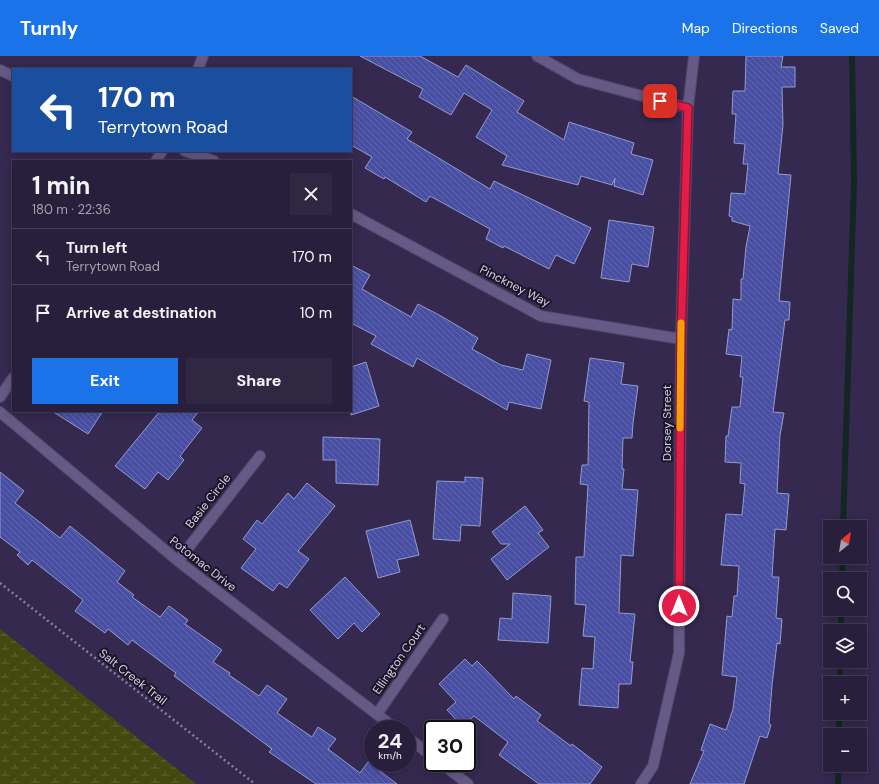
<!DOCTYPE html>
<meta charset="utf-8">
<style>
body{margin:0;font-family:"DM Sans",sans-serif;background:#302743;color:#f1f3f6;height:100vh;display:flex;flex-direction:column;font-size:15px;white-space:nowrap}
*{box-sizing:border-box;margin:0}
p{font-size:13px;color:#a5a2af}
.icon{flex:none;width:22px;height:22px;fill:none;stroke:currentColor;stroke-width:2;stroke-linecap:round;stroke-linejoin:round}
.map{position:relative;flex:1;overflow:hidden}
.details{position:absolute;left:12px;top:104px;width:340px;height:252px;display:flex;flex-direction:column;background:#281f3c;border-radius:0px;box-shadow:0 2px 10px #0003,0 0 0 1px #443d56}
.details>*{flex:none}
.guide{position:absolute;left:12px;top:12px;width:340px;height:84px;border-radius:0px;box-shadow:0 2px 10px #0003,0 0 0 1px #443d56;background:#1a4fa0;color:#fff;overflow:hidden}
.needle{width:26px;rotate:30deg}
.buttons{position:absolute;left:823px;top:464px;display:grid;gap:8px}
.buttons a{display:grid;place-items:center;width:44px;height:44px;border-radius:0px;background:#281f3c;box-shadow:0 2px 10px #0003,0 0 0 1px #443d56;font-size:20px}
.speed{position:absolute;left:364px;top:664px;display:flex;gap:8px;font-size:20px;font-weight:700;text-align:center}
.speed>*{display:grid;place-content:center;width:52px;height:52px;border-radius:50%;background:#281f3c;box-shadow:0 2px 10px #0003,0 0 0 1px #443d56;line-height:1}
.speed small{font-size:10px;font-weight:400}
.speed .limit{border:2px solid #111;border-radius:6px;background:#fff;color:#111}
.pin{position:absolute;display:grid;place-items:center;width:34px;height:34px;color:#fff;margin:-17px;border-radius:8px;box-shadow:0 2px 6px #0006}
.me{position:absolute;width:44px;margin:-22px;rotate:0deg;stroke-linejoin:round;filter:drop-shadow(0 0 3px #0008)}
.turn{display:flex;align-items:center;gap:14px;height:84px;padding:0 20px;font-size:18px}
.turn .icon{width:52px;height:52px;stroke-width:2.5}
.turn b{display:block;font-size:28px;line-height:34px}
.round{display:grid;place-items:center;flex:none;width:42px;height:42px;border-radius:0px;background:#302743}
.overview{display:flex;align-items:center;justify-content:space-between;height:68px;padding:0 20px}
h1{font-size:24px;font-weight:700;line-height:30px}
.primary-button{display:flex;gap:8px;margin-top:auto;padding:8px 20px}
.primary-button a{flex:1;height:46px;border-radius:0px;background:#1a73e8;color:#fff;font-size:16px;font-weight:700;line-height:46px;text-align:center}
.primary-button a+a{background:#302743;color:#f1f3f6}
ul{padding:0;list-style:none}
li{display:flex;align-items:center;gap:12px;height:56px;padding:0 20px;border-top:1px solid #443d56}
li div{flex:1}
li b{display:block;font-size:15px}
li em{font-style:normal}
header{display:flex;align-items:center;gap:24px;box-sizing:border-box;height:56px;padding:0 20px;background:#1a73e8;color:#fff}
header strong{font-size:19px}
nav{display:flex;gap:22px;margin-inline-start:auto;font-size:14px}
.map>svg:first-child{display:block}
</style>
<header>
<strong>Turnly</strong>
<nav><a>Map</a><a>Directions</a><a>Saved</a></nav>
</header>
<div class="map">
<svg width="879" height="728" viewBox="0 0 879 728">
<defs>
<pattern id="wetland-marsh" width="20" height="14" patternUnits="userSpaceOnUse"><rect width="20" height="14" fill="#434a0f"/><path d="M1 5h8M5 5V1M11 12h8M15 12V8" fill="none" stroke="#5d6332"/></pattern>
<pattern id="building-back-hatch" width="6" height="6" patternUnits="userSpaceOnUse"><rect width="6" height="6" fill="#484fa2"/><path d="M-1 5l2 2M0 0l6 6M5-1l2 2" fill="none" stroke="#6267af"/></pattern>
</defs>
<rect width="100%" height="100%" fill="#352950"/>
<path fill="url(#wetland-marsh)" d="M0,573l196,155h-196z"/>
<g fill="none" stroke-linecap="round" stroke-linejoin="round">
<path stroke="#142622" stroke-width="6" d="M843,471l11,-344 -2,-127
M842,523l1,-22
M841,575v-22
M840,627v-22
M839,679v-22
M838,728l1,-19"/>
</g>
<path fill="url(#building-back-hatch)" stroke="#939bcb" d="M360,0h60l38,21 8,-12 58,36 -7,11 47,28 5,-18 65,21 -3,11 22,6 -10,35 -29,-9 1,-8 -3,7 -31,-9 -3,9 -76,-20 5,-9 -31,-19 16,-27 -28,-17 -13,22 -32,-18 4,-8z
M746,0h37l-2,11h14v20h-13l1,38 -5,49 13,1 -12,126 11,1 -1,18h-4l-12,92 11,1 -4,22 -3,58 12,1 -3,36 -11,-1 -3,48h7l-3,41 6,1 -2,25 -3,-1 -5,42 -3,39 2,1 -4,13 -7,-2 -16,48h-54l14,-33 -3,-1 9,-26 16,6 7,-21 4,-32 -15,-2 5,-59 5,1 2,-21h3l2,-30 -18,-1 5,-51 16,1 3,-31 -5,-1 1,-20 -16,-1 1,-26h2l4,-29h8l3,-30h-3l2,-21 -16,-2 3,-25 3,1 1,-31 8,1v-21h2l3,-32 4,-21 -18,-5v-4l-3,-1 2,-23 14,1 3,-30h-5l2,-20 -11,-1 2,-29h-4l1,-23h12z
M351,40l61,36 -5,7 83,50 4,-8 97,47 -17,36 -18,-9 -7,14 -45,-23 -1,2 -17,-9 4,-10 -60,-33 -4,6 -41,-25 -1,2 -19,-11 7,-11 -21,-12z
M609,164l45,7 -6,40 -16,-3 -3,18 -28,-4z
M351,209l19,10 -8,14 49,28 7,-13 23,12 37,22 -6,11 29,16 22,5 4,-16 24,6 -10,49 -32,-7 -2,8 -90,-52 -4,9 -42,-23 5,-8 -25,-13z
M590,302l34,5 -3,21 17,2 -5,37 -1,15h-9l-1,31h2l-2,20 16,1 -5,66 -12,-1 -2,58 16,1 -5,48h3l-2,22h-12l-1,24 -39,-3 3,-37 11,1 2,-32 -12,-1 3,-31 -11,-1 1,-47h8l4,-72 -8,-1 2,-19h6l1,-63 -5,-1z
M366,306l13,44 -28,9v-48z
M52,355h51l-15,23z
M160,355h39l-7,9 10,8 -22,28 4,4 -16,20 -10,-8 -13,17 -30,-23z
M323,381l57,2 -2,46 -42,-2v-23h-13z
M0,416l24,19 -9,12 45,35 10,-12 55,45 -8,11 17,13 -2,2 28,20 9,-11 19,14 -3,4 37,26 -9,12 17,11 -1,2 30,21 8,-11 20,14 -10,14 35,24 6,-10 18,12 -8,10 32,24 8,-11 29,22h-81l-47,-32 3,-3 -98,-73 2,-3 -44,-33 -4,5 -20,-16 -3,4 -30,-22 8,-11 -51,-40 -4,5 -11,-10 3,-3 -20,-15z
M465,421l18,1 -3,48 -19,-1 -1,16 -27,-2 4,-58 28,1z
M307,427l28,23 -37,45 11,8 -22,29 -8,-5 -6,8 -32,-23 15,-19 -13,-10 14,-19 5,4 26,-31 6,6z
M525,450l18,24 -5,3 11,14 -42,33 -16,-21 19,-15h-9l-9,-12z
M410,464l9,35 -22,5 3,12 -22,6 -12,-47z
M345,521l35,37 -18,18 -8,-9 -16,16 -28,-29z
M513,537l38,3 -3,47 -50,-3 2,-22 12,1z
M465,603l7,7 5,-5 37,38 2,-3 25,19 -4,6 34,25 1,-2 30,23 -12,17h-51l-40,-29 9,-13 -34,-26 -12,10 -15,-16 9,-8 -17,-18z"/>
<g fill="none" stroke-linecap="round" stroke-linejoin="round">
<defs>
<path id="minor" d="M537,0l41,23 110,29
M198,13l5,-13
M0,14l13,6
M185,95l29,10
M156,105l6,-10
M351,158l190,102 140,23
M0,341l13,-19
M0,356l178,149 218,168
M178,505l82,-105
M377,658l66,-95
M407,681l26,20
M441,707l27,21
M641,728l12,-18 26,-113 2,-314 7,-231 6,-52"/>
</defs>
<use href="#minor" stroke="#514567" stroke-width="12"/>
<path stroke="#887f9f" stroke-width="2.5" stroke-dasharray="2 3" stroke-linecap="butt" d="M0,527l255,201"/>
<use href="#minor" stroke="#655985" stroke-width="10"/>
</g>
<g fill="none" stroke-linecap="round" stroke-linejoin="round">
<defs>
<path id="route" d="M660,45l28,7 -7,231 -2,267"/>
</defs>
<use href="#route" stroke="#92132f" stroke-width="10"/>
<use href="#route" stroke="#e11d48" stroke-width="7"/>
<path stroke="#f59e0b" stroke-width="7" d="M680,372l1,-105"/>
</g>
<g text-anchor="middle" stroke-width="4" stroke-linejoin="round" paint-order="stroke">
<g font-size="12" fill="#d5cfe8" stroke="#1b1627">
<text transform="translate(515 230) rotate(27)" y="4">Pinckney Way</text>
<text transform="translate(667 367) rotate(-90)" y="4">Dorsey Street</text>
<text transform="translate(208 445) rotate(-52)" y="4">Basie Circle</text>
<text transform="translate(203 508) rotate(38)" y="4">Potomac Drive</text>
<text transform="translate(399 603) rotate(-55)" y="4">Ellington Court</text>
<text transform="translate(133 621) rotate(38)" y="4">Salt Creek Trail</text>
</g>
</g>
</svg>
<div class="buttons">
<a><svg class="needle" viewBox="-14 -14 28 28"><path d="M0-13l5 13h-10z" fill="#e53935"/><path d="M0 13l5-13h-10z" fill="#a5a2af"/></svg></a>
<a><svg class="icon" aria-label="search" viewBox="0 0 24 24"><circle cx="10" cy="10" r="6"/><path d="M15 15l6 6"/></svg></a>
<a><svg class="icon" aria-label="layers" viewBox="0 0 24 24"><path d="M12 4l9 5-9 5-9-5zM3 14l9 5 9-5"/></svg></a>
<a>+</a>
<a>−</a>
</div>
<div class="speed"><div>24<small>km/h</small></div><div class="limit">30</div></div>
<div class="pin" style="left:660px;top:45px;background:#d93025"><svg class="icon" aria-label="arrive" viewBox="0 0 24 24"><path d="M6 21V4h12l-3 4 3 4H6"/></svg></div>
<svg class="me" style="left:679px;top:550px" viewBox="-20 -20 40 40"><circle r="17" fill="#e11d48" stroke="#fff" stroke-width="3"/><path d="M0-11L8 9 0 5-8 9z" fill="#fff"/></svg>
<div class="guide">
<div class="turn"><svg class="icon" aria-label="left" viewBox="0 0 24 24"><path d="M17 20v-9H6M10 6l-5 5 5 5"/></svg><div><b>170 m</b>Terrytown Road</div></div>
</div>
<section class="details">
<div class="overview"><div><h1>1 min</h1><p>180 m · 22:36</p></div><a class="round"><svg class="icon" aria-label="close" viewBox="0 0 24 24"><path d="M6 6l12 12M18 6L6 18"/></svg></a></div>
<ul>
<li><svg class="icon" aria-label="left" viewBox="0 0 24 24"><path d="M17 20v-9H6M10 6l-5 5 5 5"/></svg><div><b>Turn left</b><p>Terrytown Road</p></div><em>170 m</em></li>
<li><svg class="icon" aria-label="arrive" viewBox="0 0 24 24"><path d="M6 21V4h12l-3 4 3 4H6"/></svg><div><b>Arrive at destination</b></div><em>10 m</em></li>
</ul>
<div class="primary-button"><a>Exit</a><a>Share</a></div>
</section>
</div>
